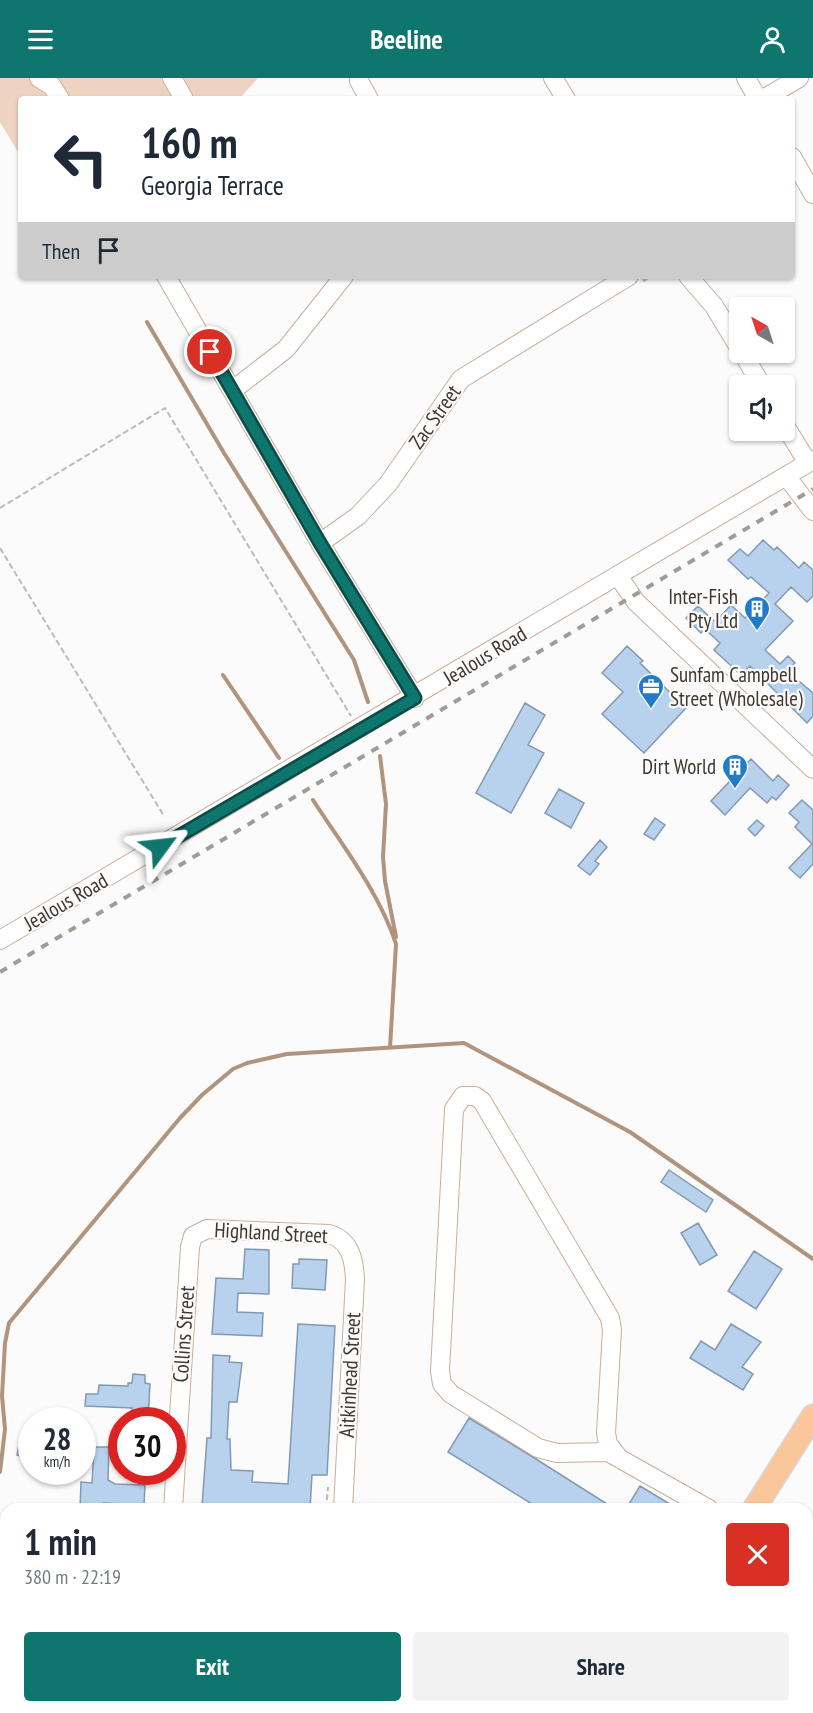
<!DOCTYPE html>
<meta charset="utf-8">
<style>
body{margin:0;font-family:"PT Sans Narrow",sans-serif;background:#f2f2f3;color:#1f2937;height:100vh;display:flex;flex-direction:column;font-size:22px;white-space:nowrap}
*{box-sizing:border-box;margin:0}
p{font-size:20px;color:#747a83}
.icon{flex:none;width:33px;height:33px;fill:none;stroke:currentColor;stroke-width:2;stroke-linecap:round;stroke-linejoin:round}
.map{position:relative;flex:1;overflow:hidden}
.side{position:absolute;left:0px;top:1425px;width:813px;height:210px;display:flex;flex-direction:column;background:#fff;border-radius:18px 18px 0 0;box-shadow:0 2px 4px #0004}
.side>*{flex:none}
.top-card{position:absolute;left:18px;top:18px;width:777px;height:183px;border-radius:6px;box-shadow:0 2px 4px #0004;background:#fff;color:#1f2937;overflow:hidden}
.needle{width:39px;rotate:321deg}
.tools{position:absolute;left:729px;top:219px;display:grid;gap:12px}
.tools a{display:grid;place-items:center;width:66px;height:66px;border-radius:6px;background:#fff;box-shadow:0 2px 4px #0004;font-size:30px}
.speed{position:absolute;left:18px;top:1329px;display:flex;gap:12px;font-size:30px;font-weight:700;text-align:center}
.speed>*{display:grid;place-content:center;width:78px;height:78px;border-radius:50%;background:#fff;box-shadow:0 2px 4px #0004;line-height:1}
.speed small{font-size:15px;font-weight:400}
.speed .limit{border:9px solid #d22;background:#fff;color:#111}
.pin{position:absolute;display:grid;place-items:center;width:51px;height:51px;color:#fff;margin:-26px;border:3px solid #fff;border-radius:50%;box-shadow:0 2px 6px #0007}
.me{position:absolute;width:66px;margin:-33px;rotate:60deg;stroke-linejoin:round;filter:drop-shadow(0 0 4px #0008)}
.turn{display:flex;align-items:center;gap:21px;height:126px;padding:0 24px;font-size:27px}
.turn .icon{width:78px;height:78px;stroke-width:2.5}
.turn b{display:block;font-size:42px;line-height:51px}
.then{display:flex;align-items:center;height:57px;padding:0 24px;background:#0003;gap:12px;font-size:22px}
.round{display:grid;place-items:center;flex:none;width:63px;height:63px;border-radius:6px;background:#f2f2f3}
.headline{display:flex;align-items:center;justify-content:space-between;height:102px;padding:0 24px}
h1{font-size:36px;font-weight:600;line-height:45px}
.primary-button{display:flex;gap:12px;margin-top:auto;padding:12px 24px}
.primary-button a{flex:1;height:69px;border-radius:6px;background:#0f766e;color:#fff;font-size:24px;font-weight:600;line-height:69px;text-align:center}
.primary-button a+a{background:#f2f2f3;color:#1f2937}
header{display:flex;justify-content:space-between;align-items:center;height:78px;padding:0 24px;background:#0f766e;color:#fff;font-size:27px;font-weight:600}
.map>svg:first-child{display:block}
</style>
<header><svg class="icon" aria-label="menu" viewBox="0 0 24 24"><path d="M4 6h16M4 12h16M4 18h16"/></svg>Beeline<svg class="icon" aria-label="person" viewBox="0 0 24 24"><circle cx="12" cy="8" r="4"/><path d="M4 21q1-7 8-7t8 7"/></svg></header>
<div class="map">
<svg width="813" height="1635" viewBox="0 0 813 1635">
<rect width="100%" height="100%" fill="#fbfbfb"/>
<path fill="#eed4c0" d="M0,0h258l-19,21h-218v58l-21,-35z"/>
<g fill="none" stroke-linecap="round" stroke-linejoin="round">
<path stroke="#b1947e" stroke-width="4" d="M147,244l77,131 130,207 14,42
M223,597l56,83
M380,678l6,48 -3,53 2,24 11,56
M313,722c29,45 66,92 83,144l-6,104
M0,1394l5,-43 -3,-33 3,-53 4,-20 171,-205 22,-23 31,-26 14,-6 40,-9 177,-11 166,89 183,127"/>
</g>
<path fill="#b8d2ed" stroke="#8399b1" stroke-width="1.5" d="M763,462l11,10 3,-3 22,21 5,-6 9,8v26l-6,6 -16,-15 -16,17 18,17 -28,29 15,14 8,-8 7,7 -8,8 26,22v23l-6,7 -57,-57 -9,9 -27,-25 6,-7 -15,-14 -4,4 -15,-15 12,-12 17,16 16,-17 14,13 24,-25 -18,-16 -3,2 -20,-19 12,-11 8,7z
M627,568l16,15 -3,2 46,45 -42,45 -42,-39 21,-22 -21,-19z
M525,625l20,12 -17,30 16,8 -33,60 -35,-20z
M751,681l22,22 5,-6 11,10 -13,15 -4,-3 -5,6 -17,-15 -25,27 -14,-14z
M559,711l25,14 -13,25 -26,-15z
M802,722l11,10v54l-13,14 -11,-10 23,-24 -17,-17 4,-5 -10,-9z
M655,740l10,7 -11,15 -10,-6z
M757,742l7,6 -9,10 -7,-7z
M600,762l7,7 -12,14 4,3 -9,11 -12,-9z
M669,1092l44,30 -7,12 -45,-30z
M698,1145l19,32 -17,10 -19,-32z
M245,1171l24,1v44l-31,-1 -1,19 26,1 -1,23 -50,-2 4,-56 27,1z
M754,1173l28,18 -26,40 -28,-18z
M299,1181l28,1 -2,30 -33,-2 1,-24h6z
M298,1246l37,2 -8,149h-15l-2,34h-105l-3,-3 5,-68h4l2,-83 17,1 -1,6 13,1 -5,39h-8l-2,37h3l1,31 22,1 -1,11 36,2z
M731,1246l30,18 -19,25 11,7 -10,16 -53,-32 11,-17 14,9z
M133,1296l12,1v8l5,1 -2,36h-16v-12l-47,-2 1,-12h12l1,-9 29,1v-3h4z
M469,1340l67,41 79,50h-75l-92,-57z
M19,1367l11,2 -2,11 -11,-3z
M94,1369h15l-1,33 7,4 30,1 -1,20 -41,-2 -1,6h-22l1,-27 11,1z
M640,1408l38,23h-52z"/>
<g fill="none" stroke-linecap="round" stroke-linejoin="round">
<defs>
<path id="minor" d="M39,0l13,8 8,13
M172,0l12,21
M553,0l13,21
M746,0l12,21
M359,3l10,18
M763,21l36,-21
M792,79l21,37
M166,198l154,267 95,155
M688,198l26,30 26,43
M742,274l20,34
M233,312l53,-41 58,-73
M784,346l24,39
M786,398l27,35
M320,465l38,-27 30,-32 73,-105 168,-103
M618,498l18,26 177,167
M0,862l813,-480
M619,1380l-11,-14 -2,-11 6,-103 -2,-12 -128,-217 -7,-5h-12l-9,13 -14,262 2,13 9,10 87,54 19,5 51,-1 101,57
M173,1431l17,-262 3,-11 14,-7 122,5c21,6 25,25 26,45l-12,230
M162,1635v-6
M419,1635v-6"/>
<path id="major" d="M754,1431l59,-93
M625,1635l4,-6"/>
</defs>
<use href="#minor" stroke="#c9ae9a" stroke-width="20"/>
<use href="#major" stroke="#d9d7d5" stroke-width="25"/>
<path stroke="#bebab7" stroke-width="2" stroke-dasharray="6 3" stroke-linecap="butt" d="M643,201l1,2 8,-5
M0,430l165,-100 186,308
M0,470l164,268
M326,1431l2,-22
M592,1635l4,-6"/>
<use href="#minor" stroke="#fff" stroke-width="18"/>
<use href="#major" stroke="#fac69a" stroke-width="22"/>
<path stroke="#a09b96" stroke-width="4" stroke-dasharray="8 8" stroke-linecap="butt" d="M0,894l813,-483"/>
</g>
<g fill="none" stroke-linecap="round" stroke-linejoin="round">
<defs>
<path id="route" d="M160,769l255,-149 -95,-155 -110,-191"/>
</defs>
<use href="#route" stroke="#0a4d48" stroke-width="15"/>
<use href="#route" stroke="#0f766e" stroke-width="10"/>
</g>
<defs>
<symbol id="building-pin" viewBox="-11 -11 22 30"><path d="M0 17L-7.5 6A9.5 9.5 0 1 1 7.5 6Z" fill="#217bc8" stroke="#fbfbfb"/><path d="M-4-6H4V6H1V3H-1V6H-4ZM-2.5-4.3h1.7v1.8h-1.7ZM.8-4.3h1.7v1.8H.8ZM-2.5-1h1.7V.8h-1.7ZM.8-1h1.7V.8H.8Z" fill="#fff"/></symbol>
<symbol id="office-pin" viewBox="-11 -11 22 30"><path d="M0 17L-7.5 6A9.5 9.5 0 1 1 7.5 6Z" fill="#217bc8" stroke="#fbfbfb"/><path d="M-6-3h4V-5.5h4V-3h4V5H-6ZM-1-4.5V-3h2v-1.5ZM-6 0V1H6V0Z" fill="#fff"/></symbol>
</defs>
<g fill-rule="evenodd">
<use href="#building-pin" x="742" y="516" width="30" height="40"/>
<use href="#office-pin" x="636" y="594" width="30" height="40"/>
<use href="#building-pin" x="720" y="674" width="30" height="40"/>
</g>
<g text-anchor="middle" stroke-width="4.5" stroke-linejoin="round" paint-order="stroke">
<g font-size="21" fill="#42372e" stroke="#fbfbfb">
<text transform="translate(435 339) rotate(-55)" y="7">Zac Street</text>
<text transform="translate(485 578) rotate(-31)" y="7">Jealous Road</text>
<text transform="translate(66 824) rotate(-30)" y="7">Jealous Road</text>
<text transform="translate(271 1155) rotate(3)" y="7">Highland Street</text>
<text transform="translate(184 1256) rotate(-86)" y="7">Collins Street</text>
<text transform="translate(350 1297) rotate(-87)" y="7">Aitkinhead Street</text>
</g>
<g font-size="21" fill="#42372e" stroke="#fbfbfb" text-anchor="end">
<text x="738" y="526">Inter-Fish<tspan x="738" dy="24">Pty Ltd</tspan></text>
<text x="670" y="604" text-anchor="start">Sunfam Campbell<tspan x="670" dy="24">Street (Wholesale)</tspan></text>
<text x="716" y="696">Dirt World</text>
</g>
</g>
</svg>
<div class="tools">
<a><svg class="needle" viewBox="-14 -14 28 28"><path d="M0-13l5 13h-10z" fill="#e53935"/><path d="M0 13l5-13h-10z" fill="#747a83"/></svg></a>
<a><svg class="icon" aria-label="sound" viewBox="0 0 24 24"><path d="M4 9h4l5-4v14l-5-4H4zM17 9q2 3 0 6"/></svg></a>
</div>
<div class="speed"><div>28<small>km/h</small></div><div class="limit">30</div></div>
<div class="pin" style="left:210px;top:274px;background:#d93025"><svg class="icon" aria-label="arrive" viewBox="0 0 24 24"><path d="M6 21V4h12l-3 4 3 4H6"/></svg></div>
<svg class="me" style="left:160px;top:769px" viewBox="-20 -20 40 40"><path d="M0-17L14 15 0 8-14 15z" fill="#0f766e" stroke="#fff" stroke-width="4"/></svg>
<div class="top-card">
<div class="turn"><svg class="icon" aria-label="left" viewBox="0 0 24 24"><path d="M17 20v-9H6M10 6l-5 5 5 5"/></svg><div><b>160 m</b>Georgia Terrace</div></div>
<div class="then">Then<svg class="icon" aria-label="arrive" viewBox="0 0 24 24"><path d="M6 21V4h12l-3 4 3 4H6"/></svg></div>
</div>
<section class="side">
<div class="headline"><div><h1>1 min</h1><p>380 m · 22:19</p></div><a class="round" style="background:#d93025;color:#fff"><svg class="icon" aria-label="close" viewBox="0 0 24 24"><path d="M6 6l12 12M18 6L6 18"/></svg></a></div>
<div class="primary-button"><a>Exit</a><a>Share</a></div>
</section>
</div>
